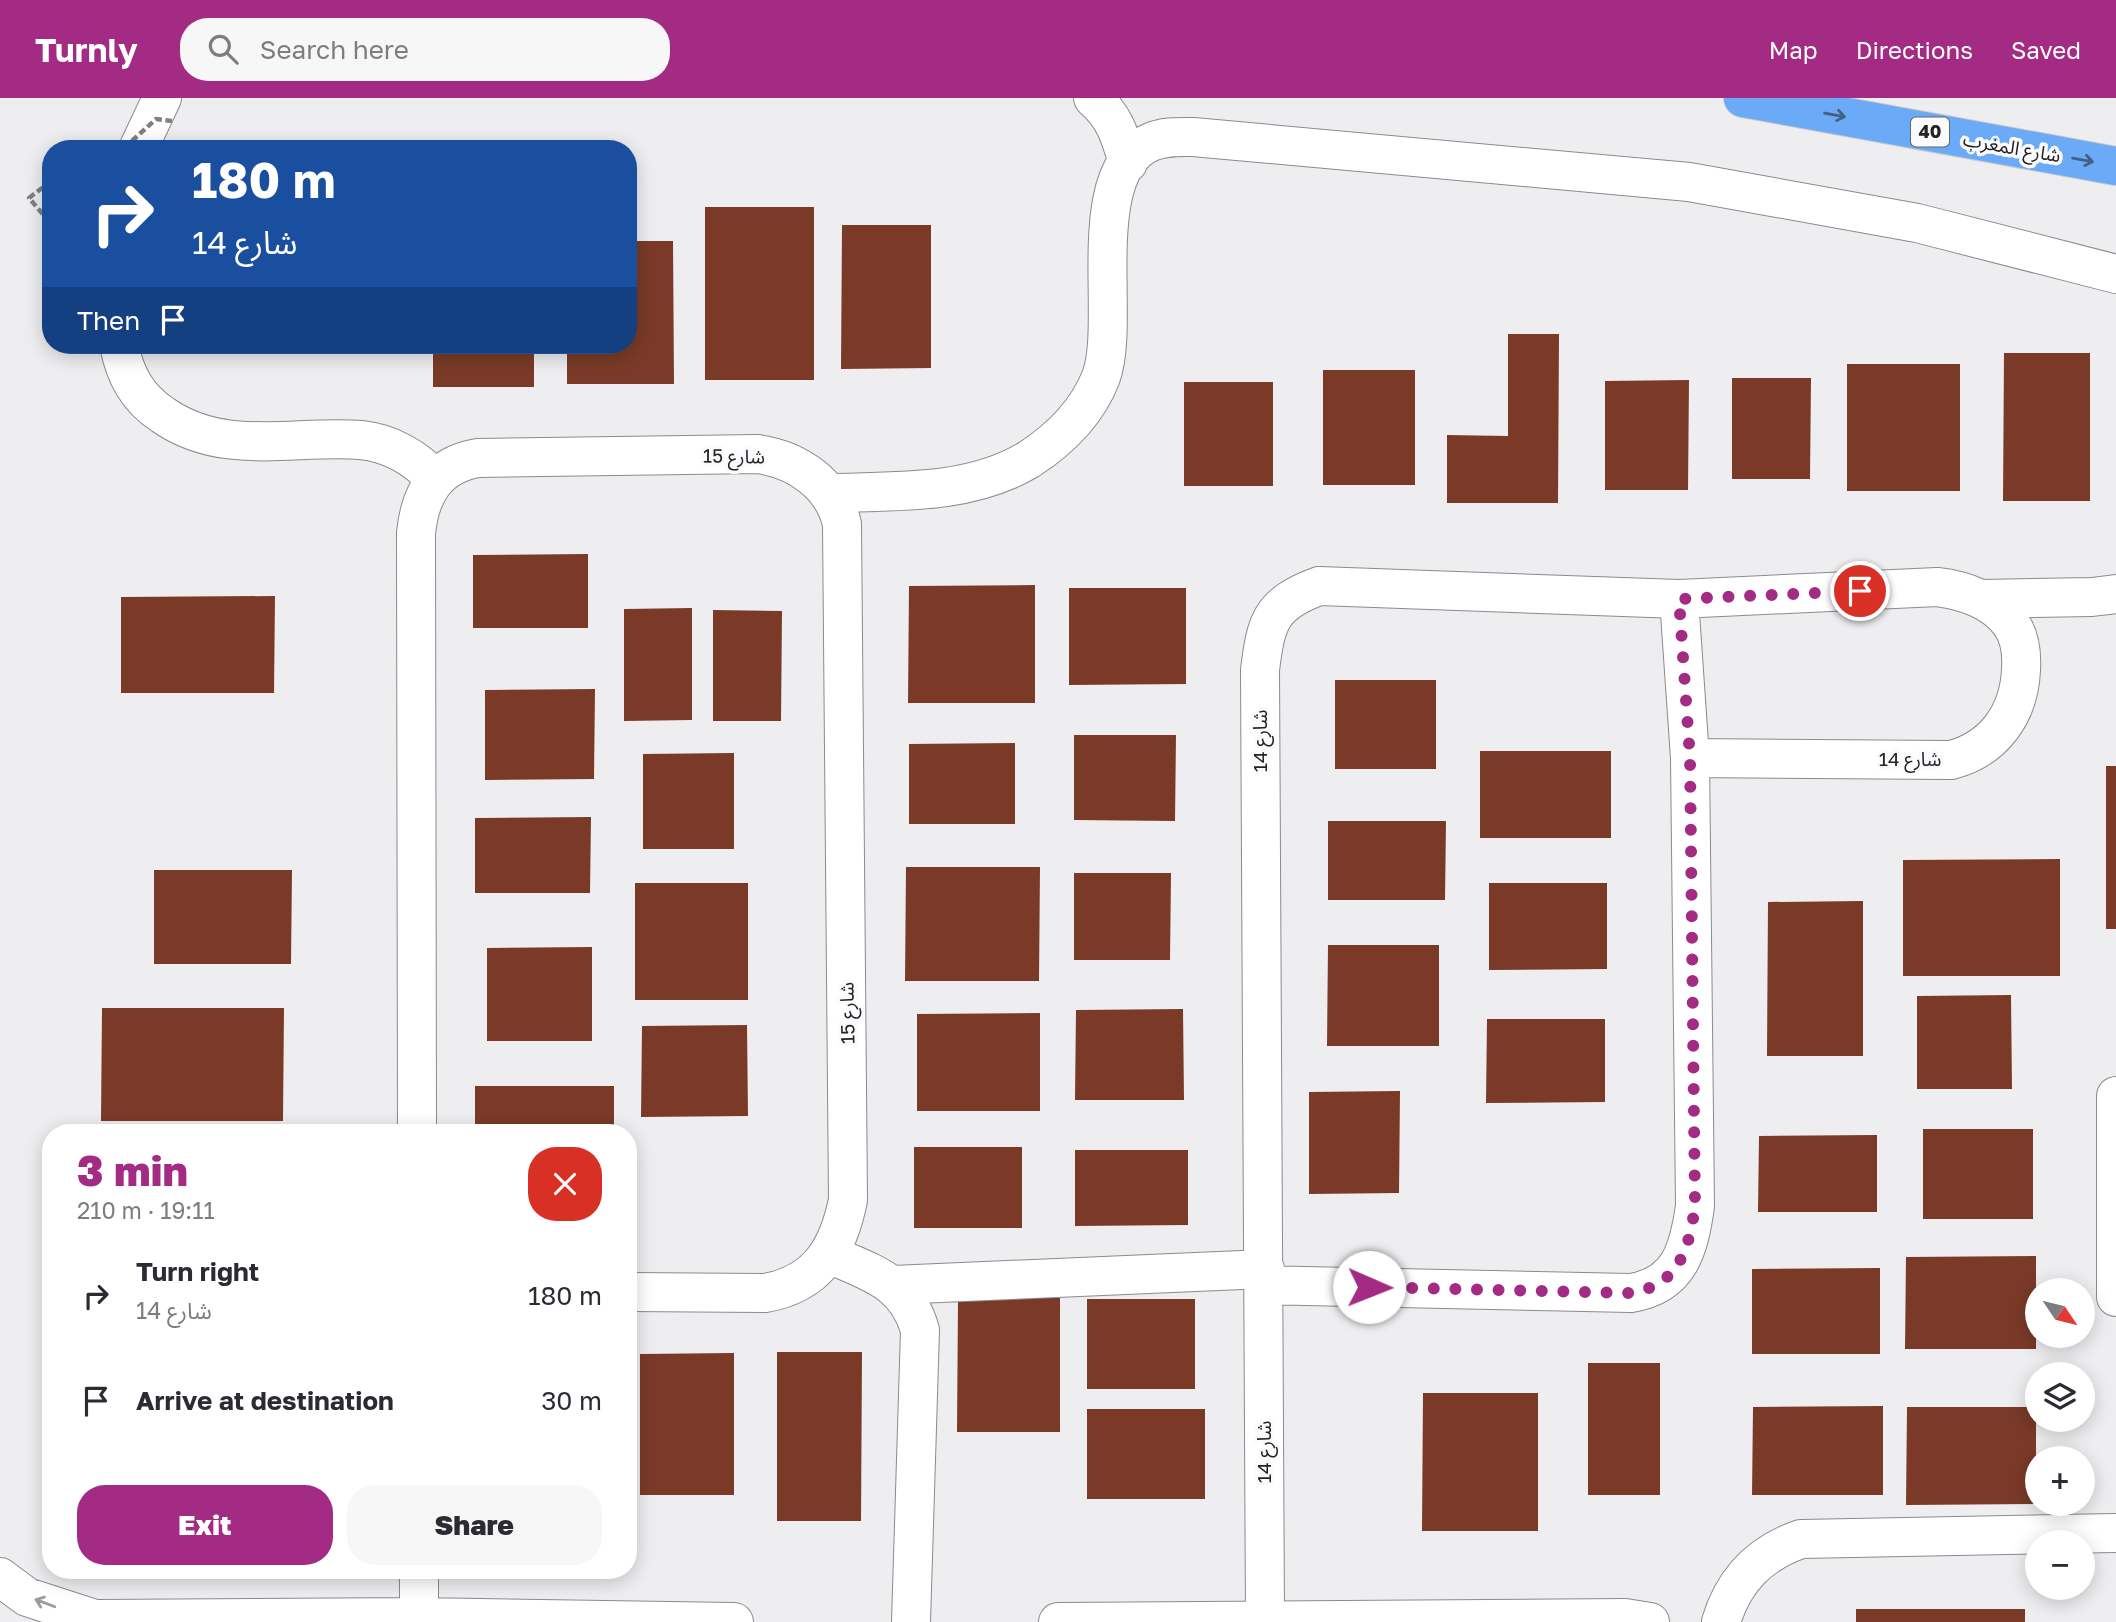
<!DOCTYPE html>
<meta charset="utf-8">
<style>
body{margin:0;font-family:"Golos Text","Noto Sans Arabic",sans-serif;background:#f7f7f7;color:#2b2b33;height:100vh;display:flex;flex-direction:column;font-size:26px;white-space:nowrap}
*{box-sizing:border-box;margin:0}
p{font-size:23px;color:#7c7c81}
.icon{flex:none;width:38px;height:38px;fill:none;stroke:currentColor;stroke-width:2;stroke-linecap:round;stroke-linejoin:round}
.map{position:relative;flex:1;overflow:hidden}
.panel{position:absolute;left:42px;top:1026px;width:595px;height:455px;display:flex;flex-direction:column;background:#fff;border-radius:28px;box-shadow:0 4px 18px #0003}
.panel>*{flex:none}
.guide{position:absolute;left:42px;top:42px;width:595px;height:214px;border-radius:28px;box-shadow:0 4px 18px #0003;background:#1a4fa0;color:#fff;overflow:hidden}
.needle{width:46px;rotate:125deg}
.buttons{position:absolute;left:2025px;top:1180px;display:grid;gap:14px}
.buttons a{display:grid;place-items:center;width:70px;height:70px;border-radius:50%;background:#fff;box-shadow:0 4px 18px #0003;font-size:35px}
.pin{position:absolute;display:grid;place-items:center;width:60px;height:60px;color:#fff;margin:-30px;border:4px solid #fff;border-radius:50%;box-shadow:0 2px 7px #0007}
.me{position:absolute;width:77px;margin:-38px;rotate:91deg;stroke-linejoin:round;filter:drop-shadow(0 0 5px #0008)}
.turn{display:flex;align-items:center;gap:24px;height:147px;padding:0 35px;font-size:32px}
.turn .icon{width:91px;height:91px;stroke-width:2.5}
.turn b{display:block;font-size:49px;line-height:60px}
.then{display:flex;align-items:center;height:66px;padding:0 35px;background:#0003;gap:14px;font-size:26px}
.round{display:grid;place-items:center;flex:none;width:74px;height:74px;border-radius:28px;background:#f7f7f7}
.head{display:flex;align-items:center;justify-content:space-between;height:119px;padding:0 35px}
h1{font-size:42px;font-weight:800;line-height:52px;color:#a32b83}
.cta{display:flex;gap:14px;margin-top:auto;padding:14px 35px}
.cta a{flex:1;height:80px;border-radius:28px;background:#a32b83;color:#fff;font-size:28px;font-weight:800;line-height:80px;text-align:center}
.cta a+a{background:#f7f7f7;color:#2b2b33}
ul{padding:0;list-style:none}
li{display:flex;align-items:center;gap:21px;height:105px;padding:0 35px}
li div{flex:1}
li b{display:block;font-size:26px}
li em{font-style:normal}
header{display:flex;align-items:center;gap:42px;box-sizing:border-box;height:98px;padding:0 35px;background:#a32b83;color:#fff}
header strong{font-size:33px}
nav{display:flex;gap:38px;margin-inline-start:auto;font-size:24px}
.search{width:490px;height:63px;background:#f7f7f7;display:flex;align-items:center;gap:18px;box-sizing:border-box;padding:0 24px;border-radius:28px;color:#7c7c81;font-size:26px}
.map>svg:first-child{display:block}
</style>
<header>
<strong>Turnly</strong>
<div class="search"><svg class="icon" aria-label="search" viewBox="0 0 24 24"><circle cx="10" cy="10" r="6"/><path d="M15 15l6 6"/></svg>Search here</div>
<nav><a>Map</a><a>Directions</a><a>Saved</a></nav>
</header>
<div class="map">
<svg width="2116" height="1524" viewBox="0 0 2116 1524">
<rect width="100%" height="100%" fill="#eeeef1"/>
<path fill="#7a3a27" d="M705,109h109v173h-109z
M842,127h89v143l-90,1z
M628,143h45l1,143h-107v-39h61z
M1508,236h51l-1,169h-111v-68l61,1z
M313,247h75v3h-75z
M433,247h101v42h-101z
M2004,255h86v148h-87z
M1847,266h113v127h-113z
M1323,272h92v115h-92z
M1732,280h79l-1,101h-78z
M1689,282l-1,110h-83v-109z
M1184,284h89v104h-89z
M588,456v74h-115v-73z
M1035,487v118h-127l1,-117z
M1069,490h117v96l-117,1z
M275,498l-1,97h-153v-96z
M692,510v112l-68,1v-112z
M713,512l69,1 -1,110h-68z
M1335,582h101v89h-101z
M595,591l-1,90 -109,1v-90z
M1074,637h102l-1,86 -101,-1z
M1015,645v81h-106v-80z
M1480,653h131v87h-131z
M734,655v96h-91v-95z
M2106,668h10v163h-10z
M591,719l-1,76h-115v-75z
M1328,723h118l-1,79h-117z
M2060,761v117h-157v-116z
M906,769h134l-1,114h-134z
M154,772h138l-1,94h-137z
M1074,775h97l-1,87h-96z
M635,785h113v117h-113z
M1489,785h118v86l-118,1z
M1863,803v155h-96l1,-154z
M1328,847h111v101h-112z
M592,849v94h-105v-93z
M2011,897l1,94h-95v-93z
M102,910h182l-1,113h-182z
M1183,911l1,91h-109l1,-90z
M1040,915v98h-123v-97z
M1487,921h118v83l-119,1z
M747,927l1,91 -107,1 1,-91z
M475,988h139v46h-139z
M1400,993l-1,102 -90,1v-102z
M112,1031h171v3h-171z
M1923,1031h110v90h-110z
M1877,1037v77h-119l1,-76z
M914,1049h108v81h-108z
M1075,1052h113v75l-113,1z
M2036,1158v93h-131l1,-92z
M1880,1170v86h-128v-85z
M958,1200h102v134h-103z
M1087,1201h108v90h-108z
M777,1254h85l-1,169h-84z
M734,1255v142h-94v-141z
M1588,1265h72v132h-72z
M1423,1295h115v138h-116z
M1883,1308v89h-131l1,-88z
M1907,1309h129v97l-130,1z
M1087,1311h118v90h-118z
M1856,1511h169v13h-169z"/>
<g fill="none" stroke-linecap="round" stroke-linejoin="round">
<defs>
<path id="minor" d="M1093,0c22,19 27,38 35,65
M138,51l24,-51
M119,247c6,30 18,53 44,70 60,42 130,20 198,25 29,3 55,18 74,39
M830,395c66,-2 139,2 198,-33 31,-20 59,-47 73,-83 21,-57 -20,-206 50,-235 14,-6 28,-5 42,-5l496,45 228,41 199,51
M1980,501l112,-2 24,-3
M2116,998v201
M417,1034l-1,-599c4,-39 20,-68 62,-75l280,-4c40,6 75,30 84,70l6,676c-10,50 -31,84 -83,93l-137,-1
M829,1156c42,19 77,27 91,76l-9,292
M893,1187l372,-16
M1264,1187l367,8c49,-8 58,-44 64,-87l-5,-448 -11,-159
M419,1472v47
M0,1479l27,20 68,22 324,-2 315,5
M1265,1521l-5,-949c6,-48 10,-66 59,-84l360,13 258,-12c27,3 58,14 74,37 10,14 11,30 10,46 -2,44 -27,79 -70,90l-261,-2
M1058,1524l567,-4 25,4
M1721,1524c13,-43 39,-69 80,-83l315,-6"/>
<path id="highway" d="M1743,0l373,68"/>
</defs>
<use href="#minor" stroke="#8b8b8e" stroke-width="40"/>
<use href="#highway" stroke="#cacaca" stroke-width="40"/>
<path stroke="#818183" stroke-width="4.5" stroke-dasharray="7 3.5" stroke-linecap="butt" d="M92,51l9,-7
M51,83l-22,17 17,20 5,-4"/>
<use href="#minor" stroke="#fff" stroke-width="38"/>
<use href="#highway" stroke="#6aaaf6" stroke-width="38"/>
<path stroke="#818183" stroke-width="4.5" stroke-dasharray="7 3.5" stroke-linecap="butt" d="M132,43l24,-22 16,2"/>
</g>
<defs><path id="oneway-shaft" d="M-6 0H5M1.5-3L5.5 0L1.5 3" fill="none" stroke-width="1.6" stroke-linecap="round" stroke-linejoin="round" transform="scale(1.75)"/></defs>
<g stroke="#436082">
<use href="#oneway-shaft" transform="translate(1835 17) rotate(10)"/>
<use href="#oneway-shaft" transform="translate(2083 62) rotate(10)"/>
</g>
<use stroke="#9c9c9c" href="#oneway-shaft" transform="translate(45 1505) rotate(-159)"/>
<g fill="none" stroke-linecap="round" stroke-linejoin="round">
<path stroke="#a32b83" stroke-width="12" stroke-dasharray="0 21.6" d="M1369,1189l262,6c48,-8 58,-44 64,-87l-5,-448 -11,-159 181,-8"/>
</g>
<g text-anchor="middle" stroke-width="7" stroke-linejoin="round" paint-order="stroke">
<rect fill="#fbfbfe" stroke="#646465" stroke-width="2" x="1911" y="19.5" width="38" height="29" rx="5"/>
<g font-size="18" font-weight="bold" fill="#232324">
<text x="1930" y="40">40</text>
</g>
<g font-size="19" fill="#232324" stroke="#fbfbfe">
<text transform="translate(2012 49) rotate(10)" y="7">شارع المغرب</text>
<text transform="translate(734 358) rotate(1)" y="7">شارع 15</text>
<text transform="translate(1260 643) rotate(-90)" y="7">شارع 14</text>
<text x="1910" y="668">شارع 14</text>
<text transform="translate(847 915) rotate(-91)" y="7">شارع 15</text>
<text transform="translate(1264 1354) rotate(-90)" y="7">شارع 14</text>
</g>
</g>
</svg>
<div class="buttons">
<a><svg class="needle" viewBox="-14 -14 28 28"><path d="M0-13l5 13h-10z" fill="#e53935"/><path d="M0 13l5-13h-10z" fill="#7c7c81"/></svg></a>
<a><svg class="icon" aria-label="layers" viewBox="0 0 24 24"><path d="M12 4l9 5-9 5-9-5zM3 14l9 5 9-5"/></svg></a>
<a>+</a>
<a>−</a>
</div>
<div class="pin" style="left:1860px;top:493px;background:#d93025"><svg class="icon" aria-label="arrive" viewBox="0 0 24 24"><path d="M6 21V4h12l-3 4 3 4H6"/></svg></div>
<svg class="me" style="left:1369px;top:1189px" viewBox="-20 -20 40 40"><circle r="19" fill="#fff"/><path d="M0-13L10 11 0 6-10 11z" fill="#a32b83"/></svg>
<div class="guide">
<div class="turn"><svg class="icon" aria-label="right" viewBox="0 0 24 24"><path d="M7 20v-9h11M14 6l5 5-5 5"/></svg><div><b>180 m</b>شارع 14</div></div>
<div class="then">Then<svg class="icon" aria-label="arrive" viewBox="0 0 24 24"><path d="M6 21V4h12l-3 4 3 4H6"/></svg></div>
</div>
<section class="panel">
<div class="head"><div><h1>3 min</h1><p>210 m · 19:11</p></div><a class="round" style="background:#d93025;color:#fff"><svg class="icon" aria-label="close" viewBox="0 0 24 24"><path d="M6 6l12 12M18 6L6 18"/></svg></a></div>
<ul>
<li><svg class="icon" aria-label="right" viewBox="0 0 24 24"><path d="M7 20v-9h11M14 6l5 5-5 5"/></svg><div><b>Turn right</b><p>شارع 14</p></div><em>180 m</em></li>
<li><svg class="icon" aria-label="arrive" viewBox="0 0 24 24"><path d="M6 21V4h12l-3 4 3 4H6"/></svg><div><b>Arrive at destination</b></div><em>30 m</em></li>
</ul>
<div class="cta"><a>Exit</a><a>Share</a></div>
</section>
</div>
